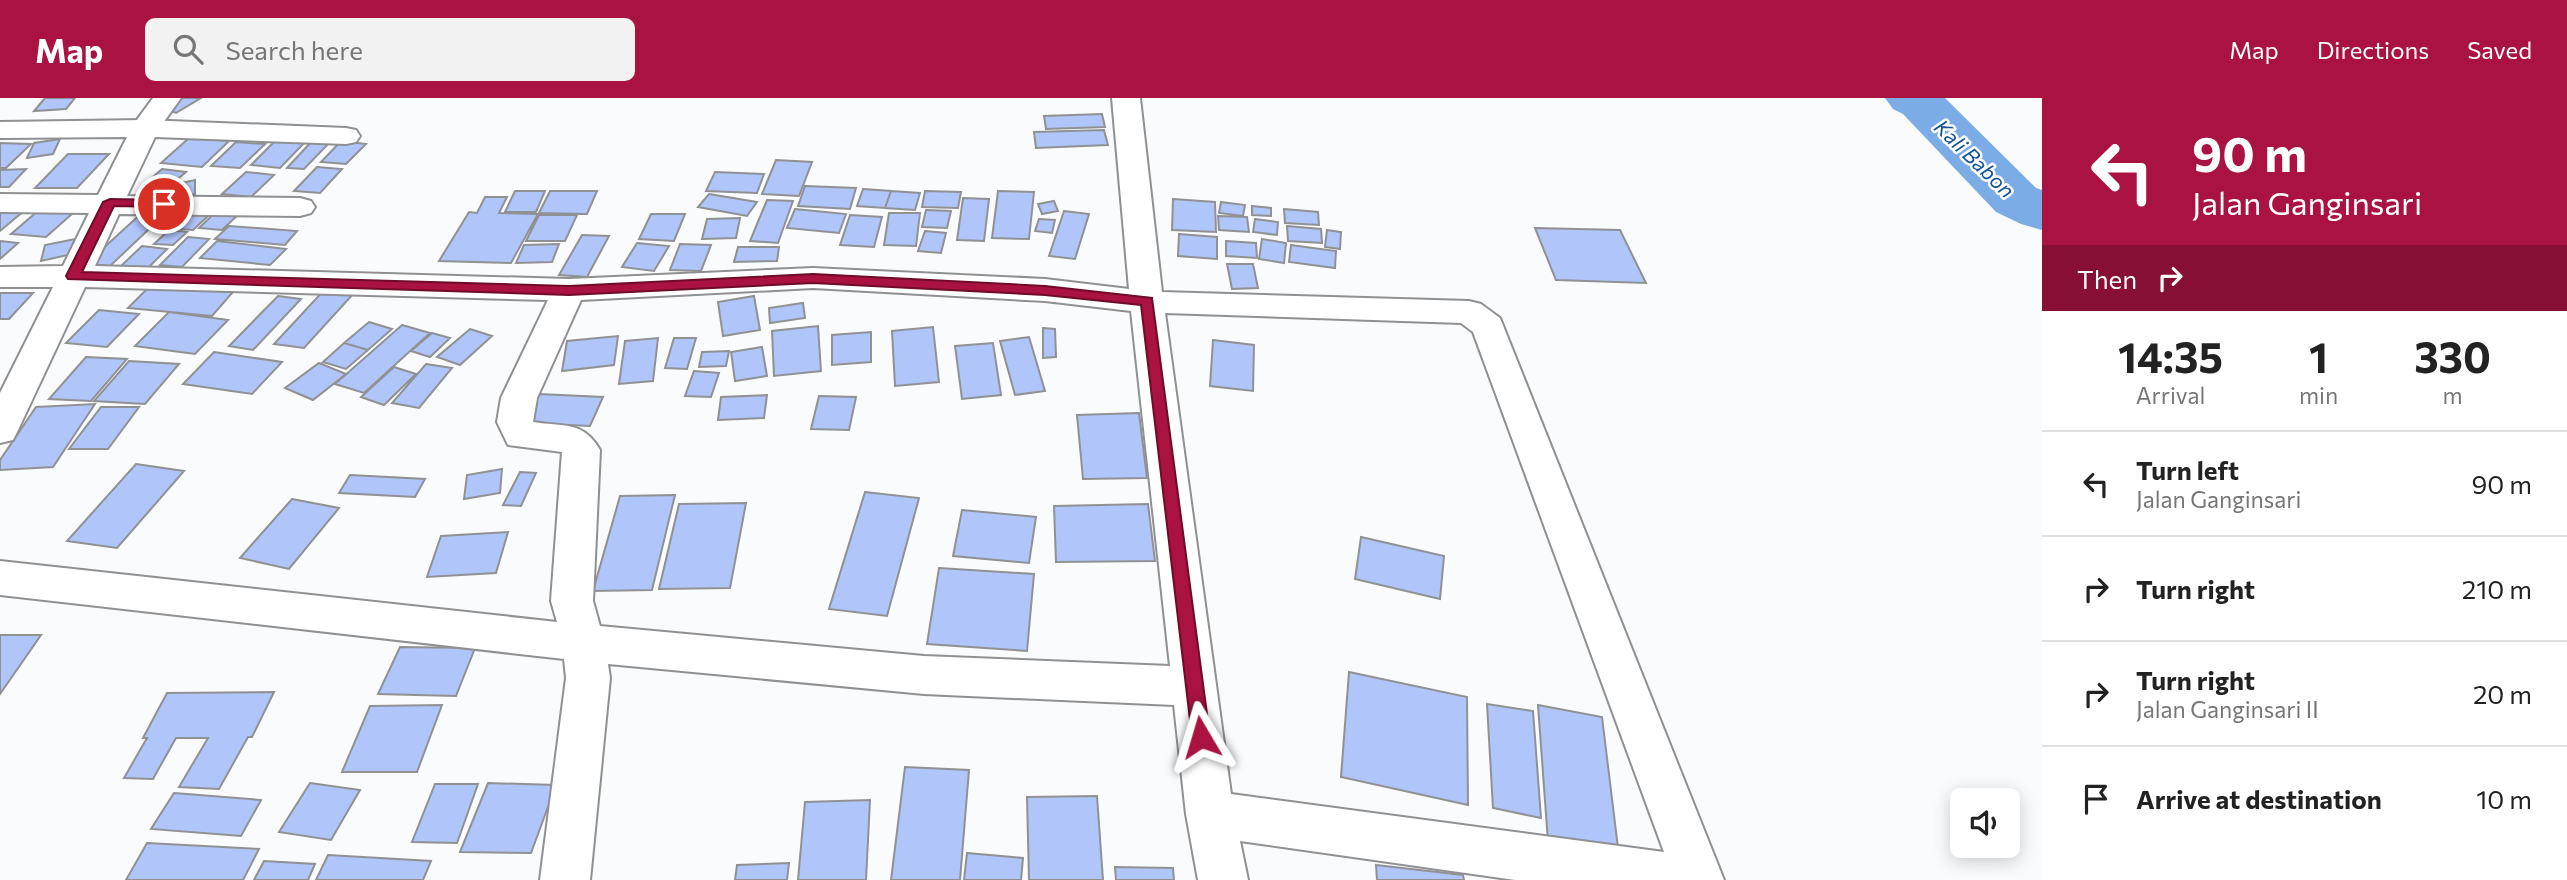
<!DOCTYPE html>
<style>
body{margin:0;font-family:Commissioner,sans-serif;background:#f2f2f2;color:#222;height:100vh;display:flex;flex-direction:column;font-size:26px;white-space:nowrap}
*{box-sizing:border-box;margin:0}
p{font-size:23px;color:#767676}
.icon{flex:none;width:38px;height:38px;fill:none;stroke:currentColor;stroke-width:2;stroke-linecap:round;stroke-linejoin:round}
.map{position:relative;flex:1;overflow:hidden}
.panel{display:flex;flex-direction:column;background:#fff;width:525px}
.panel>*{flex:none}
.top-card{background:#a91241;color:#fff;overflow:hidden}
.controls{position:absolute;left:1950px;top:690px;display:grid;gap:14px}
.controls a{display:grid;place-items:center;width:70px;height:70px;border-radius:10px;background:#fff;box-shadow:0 4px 18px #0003;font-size:35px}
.pin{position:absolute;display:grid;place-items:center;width:60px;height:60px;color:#fff;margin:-30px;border:4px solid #fff;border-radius:50%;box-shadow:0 2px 7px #0007}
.me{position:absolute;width:77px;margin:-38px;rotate:353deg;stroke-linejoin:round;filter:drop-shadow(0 0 5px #0008)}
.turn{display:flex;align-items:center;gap:24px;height:147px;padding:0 35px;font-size:32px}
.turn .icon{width:91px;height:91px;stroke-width:2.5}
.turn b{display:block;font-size:49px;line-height:60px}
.then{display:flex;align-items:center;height:66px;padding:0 35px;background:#0003;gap:14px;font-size:26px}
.eta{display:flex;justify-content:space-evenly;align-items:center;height:119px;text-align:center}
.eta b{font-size:42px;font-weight:700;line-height:49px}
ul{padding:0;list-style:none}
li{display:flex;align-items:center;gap:21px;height:105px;padding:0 35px;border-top:2px solid #e0e0e0}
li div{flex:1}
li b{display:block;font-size:26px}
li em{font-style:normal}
header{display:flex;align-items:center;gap:42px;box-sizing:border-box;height:98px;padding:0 35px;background:#a91241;color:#fff}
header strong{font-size:33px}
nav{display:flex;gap:38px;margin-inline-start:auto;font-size:24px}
.search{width:490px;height:63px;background:#f2f2f2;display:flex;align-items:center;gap:18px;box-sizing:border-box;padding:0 24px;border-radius:10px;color:#767676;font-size:26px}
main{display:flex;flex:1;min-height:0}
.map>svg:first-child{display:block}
</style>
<header>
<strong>Map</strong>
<div class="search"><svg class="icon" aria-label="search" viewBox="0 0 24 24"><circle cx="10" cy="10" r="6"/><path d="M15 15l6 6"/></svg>Search here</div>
<nav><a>Map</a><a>Directions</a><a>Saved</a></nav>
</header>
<main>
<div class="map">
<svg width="2042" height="782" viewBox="0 0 2042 782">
<rect width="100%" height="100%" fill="#f9fbfd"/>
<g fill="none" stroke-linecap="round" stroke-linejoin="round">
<path fill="#7cace6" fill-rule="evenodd" d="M1885,0h60l91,90 6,2v40l-21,-6 -25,-12 -93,-98 -10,-5z"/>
</g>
<path fill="#b0c5fa" stroke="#909193" stroke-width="2" d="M45,0h30l-9,11 -32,2z
M177,0h24l-25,15 -16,-6z
M1102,16l3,13 -59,2 -2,-13z
M1104,32l4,15 -72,3 -2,-16z
M189,40l40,3 -27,26 -41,-4z
M60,41l-7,15 -26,4 7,-15z
M277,41l29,2 -26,27 -29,-3z
M312,43l17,2 -25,26 -17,-1z
M341,43l25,3 -20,20 -25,-2z
M236,44l29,2 -25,24 -29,-2z
M0,45l31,1 -25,24h-6z
M68,56h41l-32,34h-42z
M776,62l36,2 -13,34 -37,-2z
M317,69l25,2 -22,24 -26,-2z
M26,71l-17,18h-9v-17z
M162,71l24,3 -14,12 -25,-2z
M246,74l28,3 -23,22 -29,-3z
M715,74l49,2 -7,19 -51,-2z
M195,82v14l-34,8 2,-15z
M805,88l51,2 -6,21 -52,-3z
M863,91l28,2 -6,17 -28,-2z
M515,93h30l-9,21h-31z
M550,93h47l-10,23 -48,-1z
M891,93l29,2 -5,17 -30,-2z
M925,93l36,1 -3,16 -36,-1z
M998,93l36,1 -5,47 -37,-1z
M709,96l48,8 -10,14 -49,-9z
M485,99h22l-8,16 39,1 -27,49 -72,-2 30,-49 8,1z
M963,100l26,1 -5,42 -27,-1z
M1173,101l42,3 1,30 -44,-2z
M767,102l26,1 -15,42 -28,-2z
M1054,103l4,10 -16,3 -4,-10z
M1221,104l24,3 -2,11 -24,-3z
M1252,108l19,2v8l-19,-1z
M0,110l25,2 -25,21z
M219,111l23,2 -20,19 -23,-2z
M795,111l51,5 -7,19 -52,-5z
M1284,111l34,3 1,13 -34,-2z
M39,112l34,3 -27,24 -35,-3z
M145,112l22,2 -57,54 -24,-2z
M926,112l25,1 -4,17 -25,-1z
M1064,113l25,3 -14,45 -26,-3z
M181,114l28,3 -16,15 -28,-2z
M889,115h31l-4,33 -32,-1z
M651,116h34l-11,27 -35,-2z
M539,117h38l-12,26h-39z
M850,117l32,2 -8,30 -34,-2z
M1218,118l29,1 2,15 -30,-2z
M740,120l-4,20 -34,1 5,-20z
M1039,121l16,1 -3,13 -17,-2z
M1255,121l23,3 -1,13 -24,-3z
M229,128l68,5 -12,14 -70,-6z
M1287,128l34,3 1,14 -34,-2z
M1535,130l85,2 26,53 -90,-3z
M169,132l18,2 -14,13 -19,-1z
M1327,132l14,2 -1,17 -15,-2z
M925,133l21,2 -5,20 -23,-2z
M1179,136l38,3v22l-39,-3z
M582,137l27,1 -22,41 -28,-2z
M188,139l21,2 -27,28 -22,-2z
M80,140l-3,15 -36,8 4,-16z
M1262,141l24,4 -2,20 -25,-4z
M0,143l18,2 -18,16z
M217,143l69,8 -16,16 -70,-7z
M1226,143l30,2 1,15 -31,-2z
M637,145l32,3 -15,25 -32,-4z
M559,146l-7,18 -36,1 8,-18z
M680,146l31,1 -10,26 -31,-1z
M1291,147l45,6 -1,17 -46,-6z
M142,148l25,3 -20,20 -26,-3z
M738,149h41l-2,14 -43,1z
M1227,166h26l5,24 -26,1z
M151,187l70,1 -6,5 18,1 -21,24 -84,-8z
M326,190l29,4 -51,56 -30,-4z
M0,195h33l-24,26h-9z
M278,198l23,3 -48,51 -24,-4z
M754,198l6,34 -37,6 -5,-34z
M803,205l2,15 -35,5 -1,-15z
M99,212l40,4 -32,33 -41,-4z
M169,214l59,8 -33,34 -60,-8z
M369,224l23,7 -24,21 -24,-7z
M402,227l28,8 -66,60 -29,-9z
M818,228l3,45 -47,5 -2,-45z
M933,229l6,55 -44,4 -3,-55z
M1043,230l12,1 1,28 -13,1z
M470,231l22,7 -32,29 -23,-8z
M871,234v30l-39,3v-30z
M432,235l18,5 -20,19 -19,-6z
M618,238l-4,29 -52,6 5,-30z
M1029,239l16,54 -30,4 -15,-54z
M658,240l-5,43 -34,3 6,-43z
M674,240h22l-9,31 -22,-1z
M1213,242l41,5 -1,46 -43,-5z
M344,245l24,7 -22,19 -23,-7z
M993,245l8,52 -39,4 -7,-53z
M762,249l5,29 -32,5 -4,-29z
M729,253l-3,15 -27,1 3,-15z
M214,254l68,10 -30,32 -69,-10z
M86,259l41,2 -36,42 -42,-2z
M129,263l50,3 -34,40 -51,-3z
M319,265l27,11 -33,26 -28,-12z
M426,266l26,4 -33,40 -27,-5z
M394,269l22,7 -32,31 -23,-8z
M694,273l25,2 -8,24 -26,-1z
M539,296l64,3 -13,29 -65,-3z
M767,297l-3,23 -46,2 3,-23z
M819,298l37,1 -7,33 -38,-1z
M95,306l-42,63 -53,3v-10l36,-53z
M101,309h38l-31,42h-39z
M1139,315l8,65 -64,1 -6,-64z
M136,366l48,7 -67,77 -50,-7z
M502,371l-2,24 -36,6 3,-24z
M520,374l16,1 -15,33 -18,-1z
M350,377l75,4 -10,18 -76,-4z
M865,394l54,6 -32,118 -58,-7z
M675,397l-23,95 -59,1 27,-95z
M292,401l47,9 -50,61 -49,-11z
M746,405l-16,85 -71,1 20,-85z
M1148,406l7,57 -99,1 -2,-56z
M962,412l74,7 -7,46 -76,-7z
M508,434l-12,41 -69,4 14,-41z
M1361,439l83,19 -4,43 -85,-20z
M939,470l95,6 -7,77 -100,-7z
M0,537h41l-41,59z
M400,549l75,1 -19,48 -78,-2z
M1349,574l118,25 1,108 -127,-28z
M274,594l-22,45h-4l-29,52 -40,-2 29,-49h-32l-23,41 -29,-1 23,-40h-4l24,-45z
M1487,606l46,7 8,107 -48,-10z
M442,607l-25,67h-75l28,-66z
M1538,607l64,12 17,139 -71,-14z
M905,669l64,3 -9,110h-69z
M310,685l50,7 -29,50 -52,-8z
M488,685l68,2 -25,68 -71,-1z
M435,686h43l-21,59 -45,-1z
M174,695l87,7 -20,36 -90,-7z
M1097,698l6,84h-74l-2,-83z
M870,702l-4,80h-68l7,-78z
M147,745l112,6 -16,31h-117z
M967,755l56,5 -2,22h-57z
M328,757l103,6 -8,19h-107z
M264,763l51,3 -7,16h-54z
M789,765l-2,17h-52l2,-15z
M1376,767l87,10 1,5h-87z
M1115,769l58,1 1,12h-58z"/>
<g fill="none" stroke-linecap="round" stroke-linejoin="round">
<defs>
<path id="minor" d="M1112,0h28l22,194 307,9 12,3 19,14 224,562h-209l-275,-39 8,39h-50l-12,-66 -12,-109 -250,-11 -316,-30 2,14 -20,202h-50l26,-202 -2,-19 -564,-64v-34l557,61 -6,-21 11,-149 -54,-7 -11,-23 4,-24 47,-98 -463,-13 -67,143 -5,10 -13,3v-50l53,-106h-53v-20l63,-1 26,-53 -89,-1v-18l98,1 29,-58 -127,1v-16l145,-2 201,8 10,2 4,6 -4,6 -10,2 -191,-7 -28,59 173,2 11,3 4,6 -4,6 -11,3 -181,-2 -24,52 474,13 244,-11 232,11 84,10zM813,190l232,13 86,10 39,355 -246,-10 -324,-30 -7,-25 7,-151c-17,-30 -37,-23 -67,-28l4,-24 44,-98zM1165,215l296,10 12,9 191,520 -433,-58z"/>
<path id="major" d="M153,0h28l-26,36 -10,2 -10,-2 -4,-6z"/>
</defs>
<use href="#minor" stroke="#8f9092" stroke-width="4"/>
<use href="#major" stroke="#8f9092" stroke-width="4"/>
<use href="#minor" fill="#fff" fill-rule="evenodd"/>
<use href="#major" fill="#fff" fill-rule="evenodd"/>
</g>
<path fill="#a91241" stroke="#6e0c2a" stroke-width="2" d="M110,101l54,1 6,4 -6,3 -50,-1 -32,66 487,14 244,-12 232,12 107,12 58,439 -2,6 -7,3 -7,-3 -2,-6 -51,-432 -96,-10 -232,-12 -244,12 -501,-16 -2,-3 37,-74z"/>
<g text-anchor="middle" stroke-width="5" stroke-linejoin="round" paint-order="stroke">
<g font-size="21" font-style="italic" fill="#105397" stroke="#fff">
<text transform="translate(1974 61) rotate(44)" y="7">Kali Babon</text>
</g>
</g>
</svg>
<div class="controls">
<a><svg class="icon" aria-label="sound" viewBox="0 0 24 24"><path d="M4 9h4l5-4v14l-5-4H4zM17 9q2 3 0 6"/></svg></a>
</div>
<div class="pin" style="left:164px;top:106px;background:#d93025"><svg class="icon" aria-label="arrive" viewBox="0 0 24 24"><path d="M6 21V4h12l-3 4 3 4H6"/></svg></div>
<svg class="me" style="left:1201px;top:639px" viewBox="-20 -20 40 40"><path d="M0-17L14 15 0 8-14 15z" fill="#a91241" stroke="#fff" stroke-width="4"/></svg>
</div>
<section class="panel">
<div class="top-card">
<div class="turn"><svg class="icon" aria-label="left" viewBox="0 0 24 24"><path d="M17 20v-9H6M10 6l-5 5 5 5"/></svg><div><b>90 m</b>Jalan Ganginsari</div></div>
<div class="then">Then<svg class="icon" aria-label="right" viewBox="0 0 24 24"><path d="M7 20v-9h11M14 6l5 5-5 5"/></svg></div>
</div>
<div class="eta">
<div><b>14:35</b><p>Arrival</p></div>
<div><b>1</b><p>min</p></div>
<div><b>330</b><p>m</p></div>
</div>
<ul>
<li><svg class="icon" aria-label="left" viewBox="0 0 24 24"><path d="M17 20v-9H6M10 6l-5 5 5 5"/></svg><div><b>Turn left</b><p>Jalan Ganginsari</p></div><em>90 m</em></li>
<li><svg class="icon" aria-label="right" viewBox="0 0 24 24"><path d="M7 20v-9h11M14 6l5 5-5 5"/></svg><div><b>Turn right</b></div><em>210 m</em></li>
<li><svg class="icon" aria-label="right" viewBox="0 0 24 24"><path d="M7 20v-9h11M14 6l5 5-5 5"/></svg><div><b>Turn right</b><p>Jalan Ganginsari II</p></div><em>20 m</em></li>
<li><svg class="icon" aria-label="arrive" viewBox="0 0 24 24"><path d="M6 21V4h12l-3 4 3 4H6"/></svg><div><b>Arrive at destination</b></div><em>10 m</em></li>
</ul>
</section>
</main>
